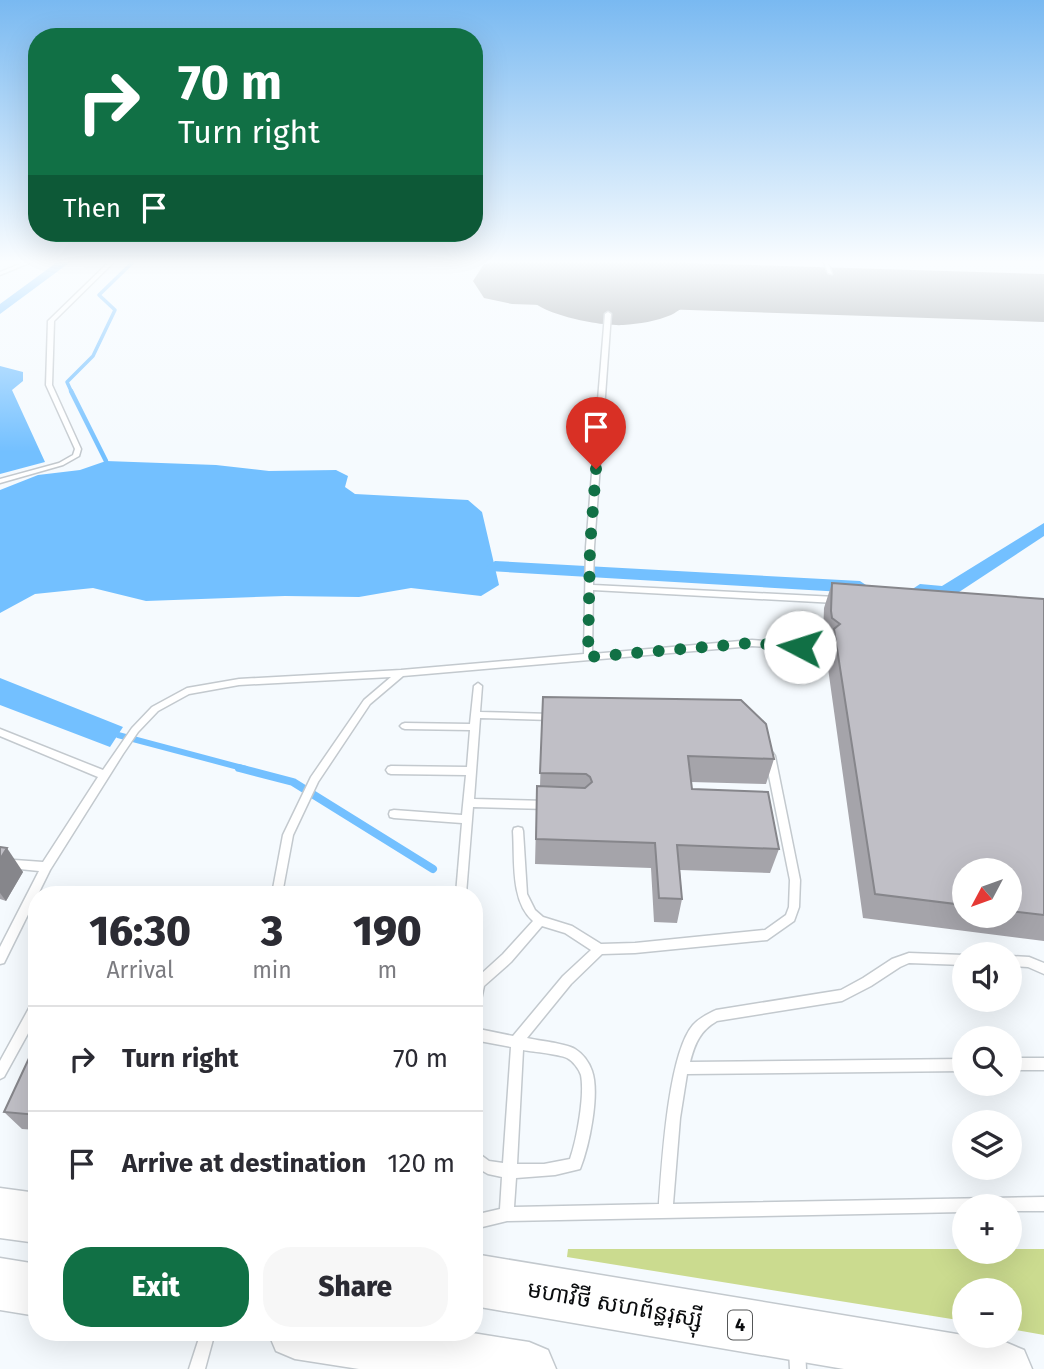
<!DOCTYPE html>
<meta charset="utf-8">
<style>
body{margin:0;font-family:"Fira Sans","Noto Sans Khmer",sans-serif;background:#f7f7f7;color:#2b2b33;height:100vh;display:flex;flex-direction:column;font-size:26px;white-space:nowrap}
*{box-sizing:border-box;margin:0}
p{font-size:23px;color:#7c7c81}
.icon{flex:none;width:38px;height:38px;fill:none;stroke:currentColor;stroke-width:2;stroke-linecap:round;stroke-linejoin:round}
.map{position:relative;flex:1;overflow:hidden}
.details{position:absolute;left:28px;top:886px;width:455px;height:455px;display:flex;flex-direction:column;background:#fff;border-radius:28px;box-shadow:0 7px 28px #0002}
.details>*{flex:none}
.banner{position:absolute;left:28px;top:28px;width:455px;height:214px;border-radius:28px;box-shadow:0 7px 28px #0002;background:#117045;color:#fff;overflow:hidden}
.needle{width:46px;rotate:229deg}
.controls{position:absolute;left:952px;top:858px;display:grid;gap:14px}
.controls a{display:grid;place-items:center;width:70px;height:70px;border-radius:50%;background:#fff;box-shadow:0 7px 28px #0002;font-size:35px}
.pin{position:absolute;display:grid;place-items:center;width:60px;height:60px;color:#fff;margin:-72px -30px;border-radius:50% 50% 50% 0;rotate:-45deg;box-shadow:0 0 7px #0007}
.pin .icon{rotate:45deg}
.me{position:absolute;width:77px;margin:-38px;rotate:275deg;stroke-linejoin:round;filter:drop-shadow(0 0 5px #0008)}
.turn{display:flex;align-items:center;gap:24px;height:147px;padding:0 35px;font-size:32px}
.turn .icon{width:91px;height:91px;stroke-width:2.5}
.turn b{display:block;font-size:49px;line-height:60px}
.then{display:flex;align-items:center;height:66px;padding:0 35px;background:#0003;gap:14px;font-size:26px}
.eta{display:flex;justify-content:space-evenly;align-items:center;height:119px;text-align:center}
.eta b{font-size:42px;font-weight:800;line-height:49px}
.primary-button{display:flex;gap:14px;margin-top:auto;padding:14px 35px}
.primary-button a{flex:1;height:80px;border-radius:28px;background:#117045;color:#fff;font-size:28px;font-weight:800;line-height:80px;text-align:center}
.primary-button a+a{background:#f7f7f7;color:#2b2b33}
ul{padding:0;list-style:none}
li{display:flex;align-items:center;gap:21px;height:105px;padding:0 35px;border-top:2px solid #e1e1e2}
li div{flex:1}
li b{display:block;font-size:26px}
li em{font-style:normal}
.map>svg:first-child{display:block}
</style>
<div class="map">
<svg width="1044" height="1369" viewBox="0 0 1044 1369">
<rect width="100%" height="100%" fill="#f5fafe"/>
<path fill="#cbdb8f" d="M568,1249h396v2h46v-2h34v86l-34,-6v-39h-46v31l-397,-64z"/>
<path fill="#73c0ff" d="M0,366l23,6v9l-11,9 33,72 -45,12z
M106,461l110,4 53,6 67,-1 12,6 -3,11 10,7 113,6 14,12 17,73 -18,11 -70,-8 -52,9 -74,-1 -139,5 -53,-13 -58,6 -35,19v-123l38,-15 42,-5z
M0,678l123,49 -13,20 -110,-42z"/>
<g fill="none" stroke-linecap="round" stroke-linejoin="round">
<path stroke="#73c0ff" stroke-width="3.5" d="M72,393l-5,-11 26,-26 22,-46 -16,-15 36,-35"/>
<path stroke="#73c0ff" stroke-width="4.5" d="M71,391l35,70"/>
<path stroke="#73c0ff" stroke-width="6" d="M118,735l128,34"/>
<path stroke="#73c0ff" stroke-width="8" d="M239,768l54,14 140,87"/>
<path fill="#73c0ff" fill-rule="evenodd" d="M60,260h13l-73,54v-10z
M1044,523v13l-91,60h-33l-9,-6 9,-6 22,2z
M495,561l365,20 9,6 -9,6 -371,-22 -3,-4z"/>
<path fill="#9ca0a4" fill-rule="evenodd" d="M539,260c34,0 69,-2 102,0 23,2 101,12 112,28l-5,7c-17,4 -37,1 -53,7 -9,2 -16,9 -24,13 -14,6 -32,9 -48,10 -29,2 -145,-20 -84,-65zM579,267l9,2 92,16c-13,4 -23,12 -35,17 -29,10 -68,4 -90,-15l3,-12z"/>
<path fill="#9ca0a4" fill-rule="evenodd" d="M502,260h92l450,14v48l-532,-18 -28,-6 -11,-17 11,-17z"/>
<defs>
<path id="lane" d="M30,260h6l-36,15v-3z
M111,260h5l-62,61 -2,64 29,64 -2,7 -16,9 -63,18v-4l59,-16 14,-8 2,-6 -29,-64 2,-64z
M823,260h4l5,14 -4,-1z
M608,312l3,2 -17,233 -1,38 243,12 4,3 -4,3 -243,-13 -1,64 160,-14 73,6 4,3 -1,2 -76,-5 -349,30 -33,28 -52,78 -25,53 -11,59h-10l11,-59 28,-58 53,-77 27,-23 -152,8 -50,9 -31,17 -20,21 -15,22 -73,116 -46,93 -4,1v-17l39,-76 -39,-4v-8l43,3 55,-85 -98,-41v-7l103,41 29,-42 20,-21 35,-19 52,-9 162,-9 183,-16 2,-107 19,-233z
M478,683l4,3 -2,26 71,2 3,1 2,2 -2,2 -3,1 -71,-2 -6,81 74,2 3,1 2,3 -2,3 -3,1 -75,-2 -7,87h-10l6,-71 -68,-5 -4,-1 -1,-3 1,-3 4,-1 68,5 4,-40 -75,-1 -3,-1 -2,-3 2,-3 3,-1 76,1 3,-37 -65,-1 -3,-1 -2,-2 2,-2 3,-1 65,1 4,-38z
M770,752l3,1 2,3 25,124 -1,27 -5,14 -27,19 -132,13 -33,1 -31,30 -44,54c12,3 38,5 48,11 8,5 14,13 17,22 8,23 -3,76 -12,98l-25,6 -39,3 -2,29 145,-3c3,-41 9,-150 34,-179 6,-7 15,-11 23,-15l125,-20 22,-12 29,-19 17,-6 55,2v10l-55,-2 -9,4 -29,19 -29,15 -125,20c-17,10 -22,22 -27,41l274,-3v12l-277,3 -7,44 -7,86 371,-7v14h-34v-5h-46v6l-457,9 -33,8v-14l26,-6 2,-32 -14,-3 -14,-8v-16l15,11 14,2 8,-116 -37,-7v-12l39,8 50,-60 28,-26 -26,-17 -23,-7 -31,36 -27,24 -6,28 -4,2v-50l4,1 3,7 22,-20 30,-33c-23,-20 -18,-62 -20,-90l1,-3 4,-1 4,1 1,3 4,63 8,16 8,7 29,9 29,18 34,-1 130,-13 21,-15 3,-8 1,-27 -25,-124 2,-3zM523,1050c11,2 35,4 44,8 6,3 12,11 14,17 4,20 -4,64 -11,84l-26,5h-27z
M1010,956l19,1 15,6v11l-16,-7 -18,-1z
M37,999v18l-33,60 -4,2v-18l33,-60z
M1010,1058h34v12h-34z
M201,1332h14l-10,37h-16z
M797,1342l5,3 3,5 1,19h-16l-1,-19 3,-5z"/>
<path id="highway" d="M0,1188l37,5v50l-37,-5z
M474,1254l531,88 19,8 8,19h-188l-370,-63z
M0,1258l37,6v52l-37,-6z
M268,1332h198l63,10 19,8 8,19h-197l-64,-10 -19,-8z"/>
</defs>
<use href="#lane" stroke="#c3c9ce" stroke-width="3"/>
<use href="#highway" stroke="#c3c9ce" stroke-width="3"/>
<use href="#lane" fill="#fff" fill-rule="evenodd"/>
<use href="#highway" fill="#fff" fill-rule="evenodd"/>
</g>
<path fill="#a5a4aa" fill-rule="evenodd" d="M832,583l212,16v342l-181,-23 -37,-264 2,-8 -4,-3 -1,-7 1,-28zM964,870h46v45h-46z
M543,697l231,62 -8,25 -75,-2 1,7 87,60 -9,24 -90,-3 2,29 -5,24 -23,-1 -3,-54 -116,-4 2,-78h3z
M0,847l23,25 -17,29 -6,-2z
M37,1041v89l-15,-1 -18,-17z"/>
<path fill="#86868b" d="M7,848l16,24 -17,29 -6,-8v-34z"/>
<path fill="#c0bfc6" stroke="#86868b" stroke-width="2" d="M832,583l212,16v316l-34,-4v-41h-46v35l-89,-11 -41,-265 6,-5 -8,-6 -1,-7z
M543,697l198,3 25,24 8,35 -86,-3 4,33 76,3 11,57 -102,-4 5,54 -23,-1 -4,-55 -119,-4 1,-53 48,2 7,-6 -2,-5 -4,-3 -46,-1z
M0,847l7,1 -7,11z
M37,1041v74l-33,-3z"/>
<linearGradient id="sky" x2="0" y2="1"><stop stop-color="#79b9f1"/><stop offset="0.58" stop-color="#fafdff"/><stop offset="1" stop-color="#fafdff" stop-opacity="0"/></linearGradient>
<rect width="1044" height="452" fill="url(#sky)"/>
<g fill="none" stroke-linecap="round" stroke-linejoin="round">
<path stroke="#117045" stroke-width="12" stroke-dasharray="0 21.6" d="M596,469l-6,78 -2,110 164,-14 48,4"/>
</g>
<g text-anchor="middle" stroke-width="6" stroke-linejoin="round" paint-order="stroke">
<rect fill="#fff" stroke="#545657" stroke-width="2" x="728" y="1310.5" width="24" height="29" rx="5"/>
<g font-size="18" font-weight="bold" fill="#0b0d0f">
<text x="740" y="1331">4</text>
</g>
<g font-size="23" fill="#0b0d0f" stroke="#fff">
<text transform="translate(615 1304) rotate(10)" y="8">មហាវិថី សហព័ន្ធរុស្ស៊ី</text>
</g>
</g>
</svg>
<div class="controls">
<a><svg class="needle" viewBox="-14 -14 28 28"><path d="M0-13l5 13h-10z" fill="#e53935"/><path d="M0 13l5-13h-10z" fill="#7c7c81"/></svg></a>
<a><svg class="icon" aria-label="sound" viewBox="0 0 24 24"><path d="M4 9h4l5-4v14l-5-4H4zM17 9q2 3 0 6"/></svg></a>
<a><svg class="icon" aria-label="search" viewBox="0 0 24 24"><circle cx="10" cy="10" r="6"/><path d="M15 15l6 6"/></svg></a>
<a><svg class="icon" aria-label="layers" viewBox="0 0 24 24"><path d="M12 4l9 5-9 5-9-5zM3 14l9 5 9-5"/></svg></a>
<a>+</a>
<a>−</a>
</div>
<div class="pin" style="left:596px;top:469px;background:#d93025"><svg class="icon" aria-label="arrive" viewBox="0 0 24 24"><path d="M6 21V4h12l-3 4 3 4H6"/></svg></div>
<svg class="me" style="left:800px;top:647px" viewBox="-20 -20 40 40"><circle r="19" fill="#fff"/><path d="M0-13L10 11 0 6-10 11z" fill="#117045"/></svg>
<div class="banner">
<div class="turn"><svg class="icon" aria-label="right" viewBox="0 0 24 24"><path d="M7 20v-9h11M14 6l5 5-5 5"/></svg><div><b>70 m</b>Turn right</div></div>
<div class="then">Then<svg class="icon" aria-label="arrive" viewBox="0 0 24 24"><path d="M6 21V4h12l-3 4 3 4H6"/></svg></div>
</div>
<section class="details">
<div class="eta">
<div><b>16:30</b><p>Arrival</p></div>
<div><b>3</b><p>min</p></div>
<div><b>190</b><p>m</p></div>
</div>
<ul>
<li><svg class="icon" aria-label="right" viewBox="0 0 24 24"><path d="M7 20v-9h11M14 6l5 5-5 5"/></svg><div><b>Turn right</b></div><em>70 m</em></li>
<li><svg class="icon" aria-label="arrive" viewBox="0 0 24 24"><path d="M6 21V4h12l-3 4 3 4H6"/></svg><div><b>Arrive at destination</b></div><em>120 m</em></li>
</ul>
<div class="primary-button"><a>Exit</a><a>Share</a></div>
</section>
</div>
